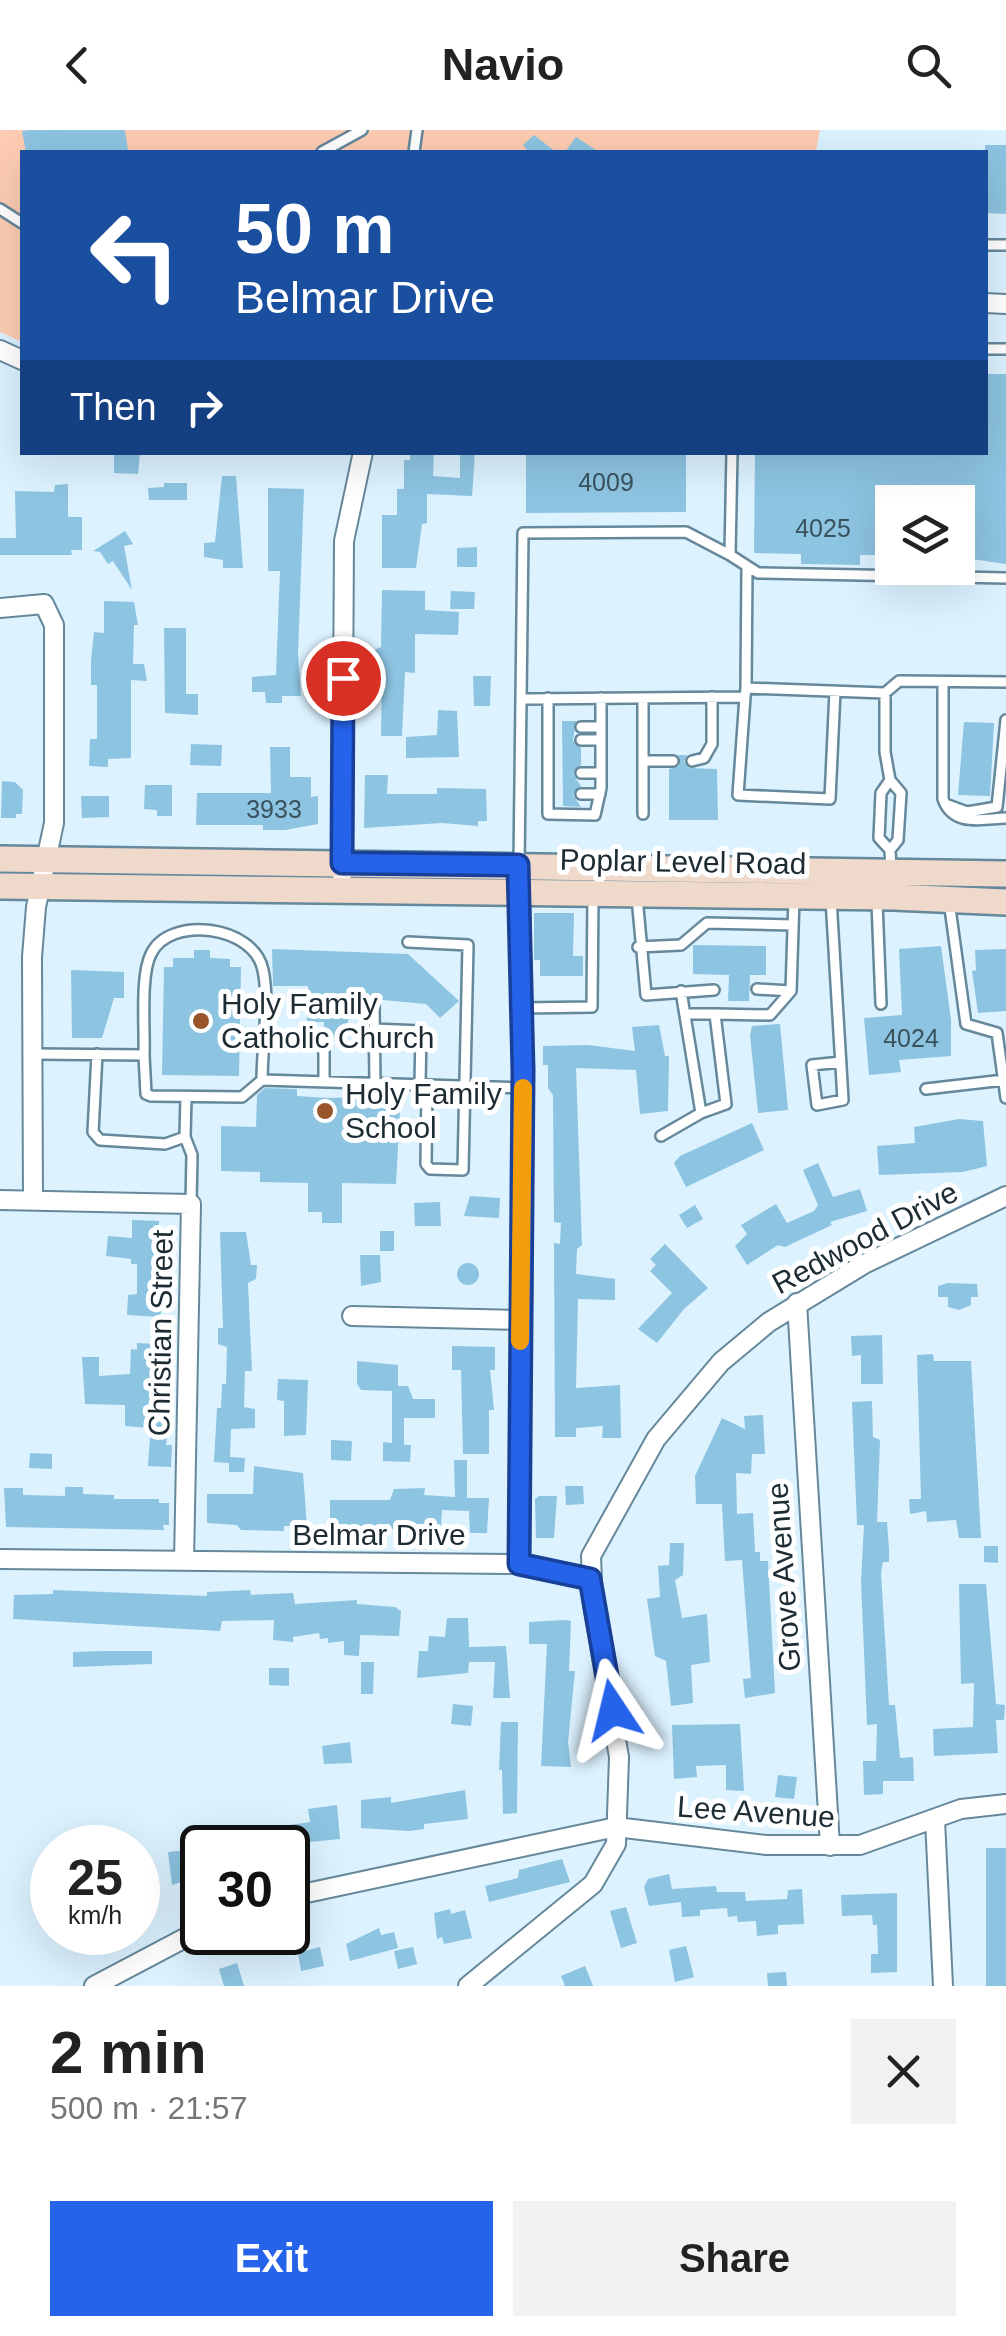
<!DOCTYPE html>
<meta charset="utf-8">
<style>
body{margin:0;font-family:Helvetica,sans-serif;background:#f2f2f2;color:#222;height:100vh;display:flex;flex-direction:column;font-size:38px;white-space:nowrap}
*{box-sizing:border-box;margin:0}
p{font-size:32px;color:#767676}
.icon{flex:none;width:55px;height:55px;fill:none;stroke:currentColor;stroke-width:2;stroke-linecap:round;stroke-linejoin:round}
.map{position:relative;height:1856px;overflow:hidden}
.panel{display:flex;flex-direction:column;background:#fff;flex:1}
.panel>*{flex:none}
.hud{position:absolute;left:20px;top:20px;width:968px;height:305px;border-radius:0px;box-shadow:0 10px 40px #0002;background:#1a4fa0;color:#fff;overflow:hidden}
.fabs{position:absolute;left:875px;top:355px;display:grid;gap:20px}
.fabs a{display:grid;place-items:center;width:100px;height:100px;border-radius:0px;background:#fff;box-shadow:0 10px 40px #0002;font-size:50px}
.speed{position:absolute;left:30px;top:1695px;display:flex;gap:20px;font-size:50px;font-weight:700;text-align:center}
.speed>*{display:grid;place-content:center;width:130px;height:130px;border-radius:50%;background:#fff;box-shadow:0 10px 40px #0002;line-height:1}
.speed small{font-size:25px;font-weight:400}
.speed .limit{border:5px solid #111;border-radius:15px;background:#fff;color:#111}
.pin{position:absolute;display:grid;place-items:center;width:85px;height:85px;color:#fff;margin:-42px;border:5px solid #fff;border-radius:50%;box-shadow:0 2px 10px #0007}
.me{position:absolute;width:110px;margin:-55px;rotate:350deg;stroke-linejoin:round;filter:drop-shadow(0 0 8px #0008)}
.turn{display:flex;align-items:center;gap:35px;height:210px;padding:0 50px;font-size:45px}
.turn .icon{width:130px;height:130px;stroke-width:2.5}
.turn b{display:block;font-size:70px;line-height:85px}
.then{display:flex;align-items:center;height:95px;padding:0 50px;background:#0003;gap:20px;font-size:38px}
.round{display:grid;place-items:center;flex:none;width:105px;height:105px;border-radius:0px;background:#f2f2f2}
.head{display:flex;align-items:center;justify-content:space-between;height:170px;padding:0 50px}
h1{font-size:60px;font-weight:700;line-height:75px}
.action{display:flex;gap:20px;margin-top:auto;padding:20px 50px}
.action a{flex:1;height:115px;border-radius:0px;background:#2563eb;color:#fff;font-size:40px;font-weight:700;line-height:115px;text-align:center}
.action a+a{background:#f2f2f2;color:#222}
header{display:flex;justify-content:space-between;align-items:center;height:130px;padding:0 50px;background:#fff;font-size:45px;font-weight:700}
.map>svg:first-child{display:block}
</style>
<header><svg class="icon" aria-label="back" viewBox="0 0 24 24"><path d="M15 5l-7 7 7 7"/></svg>Navio<svg class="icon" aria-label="search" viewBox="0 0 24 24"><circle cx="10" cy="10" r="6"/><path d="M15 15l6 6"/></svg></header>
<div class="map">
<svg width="1006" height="1856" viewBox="0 0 1006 1856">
<rect width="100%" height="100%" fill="#dcf2ff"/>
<path fill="#fdccb2" d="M0,0h820l-4,22h-794v190l-22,-10z"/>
<path fill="#8dc4e1" d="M29,0h96l3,20 -102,2 -4,-21z
M534,5l22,17h-27l-6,-7z
M576,7l23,15h-34z
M985,15h21v69l-21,-1z
M985,244h21v190l-48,-7v-55h-66v53h-32v10l-59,-1v-10l-47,-1 1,-101h230z
M114,322h26l-2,22 -24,-1z
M410,322h24l-1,24 27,2v-26h15l-3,44 -45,-2v29l-5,1 -6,44h-34v-53h15v-26h7v-29h6z
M526,322h160v60l-160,1z
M222,346h14l7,92h-20v-8l-19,-3v-14l11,-1z
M164,353h23v17h-38l-1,-12 16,-1z
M68,354v33h14v33h-11l1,5h-72v-17h16l-1,-47 39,1 1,-7z
M268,358l36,1 -6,165 3,42h-19v7h-16l-1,-11h-13v-15l24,-2 4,-104h-12z
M125,401l8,13 -9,2 8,44 -19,-29 -5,3 -8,-12 -7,-1z
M477,417v20h-20v-19z
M382,460l43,1v19l34,2 -1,23 -43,-1v39l-10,-1 -3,64h-21l1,-64 -8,-3v-19l7,-3z
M451,461l24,1 -1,17h-24z
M104,471l30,1 4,23h-4l-1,39h11l3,17 -16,-1v78l-23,1v8l-19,-1 1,-27h7v-54h-6v-25l3,-28 10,1z
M164,498h22v66h12v21l-33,-2z
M473,546h18l-1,30h-16z
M438,580l19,1 2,46 -53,1v-21l31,-2z
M562,591h14l-3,20 8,7v17l-8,9 8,12 -8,9 8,12 -18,-1z
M964,592l30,1 -4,73 -32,-1z
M191,614l31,1 -1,21 -31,-1z
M270,617h20v30h21v20l7,-1v28l-33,6h-22v-5h-67l1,-32h74z
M678,625h9l-3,7 5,6 28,1 1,51h-49v-51l10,-3z
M365,645h23l-1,19h50v-6l49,1 1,32h-9v5l-36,-3 -78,5z
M2,651l13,1 8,8 -1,24h-6v4h-15z
M145,655h27v31h-15v-6l-13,-1z
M81,666h28v21l-27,1z
M534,783h40l-1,43h10v20h-43v-16h-6z
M693,815l73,1v29h-16l-1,26h-21l1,-26 -36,-1z
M941,816l10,74v36l-52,4 2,12 -32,3 -5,-57 38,-3 -3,-66z
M272,819l136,5 51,47 -19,17 -14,-14 -76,-7 -3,41h-23v-16h-17l1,-36h-35z
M1006,819v62l-28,2 -6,-42 4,-1 -1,-20z
M194,820h16v8l20,1v8h11l-2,109 -77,-1 2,-108h9v-9h21z
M71,840l53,2v26h-10l-12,40h-30z
M780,894l8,86 -30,3 -8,-78 2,-9z
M659,895l6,31h4l-1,55 -28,3 -4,-44 -60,-2 6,177 -5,4 -1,25 39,5v21l-37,-1 -2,89 44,-3 1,53h-19l1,-12 -27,2v9h-21l-1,-194 6,1 1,-21 -7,-1 -1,-127 -5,-7v-23h-5v-19l45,-1 47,6 -3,-24z
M265,958l32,1v7l31,2 33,-1v-6l40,1 -5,92 -54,-1v40h-20v-11h-14v-29l-48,-1v-10l-39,-1v-45l35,1 1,-32z
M959,989l24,2 4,45 -24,6 -84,3 -2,-29 38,-3 -1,-16z
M752,993l12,27 -78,37 -12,-24 6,-7z
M818,1033l15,34 27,-8 7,22 -37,11 2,3 -47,22 -7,-2 -31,20 -12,-19 12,-12 -6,-9 35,-21 11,19 27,-12 4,-6 -15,-35z
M470,1066l30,2 -1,20 -35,-2z
M440,1072l1,24h-26l-1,-23z
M695,1075l8,14 -16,9 -8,-13z
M132,1090l27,1 -2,74 7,3 -4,19 -33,-2 1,-20 9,-1v-30h-6v-5l-25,-3 2,-20 24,2z
M380,1101h14v20h-14z
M220,1102h26l5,33h6l-1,14 -8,4 4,88h-7l-1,36 11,2v19l-24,1 -1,28 15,1 -1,14h-15v-9l-15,-1 3,-54h4l1,-24h4l1,-37 -9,-3v-16h5z
M665,1114l43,44 -24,21 -27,34 -19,-14 34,-36 -22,-22 6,-6 -6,-6z
M360,1125h20l1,27 -20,4z
M457 1144a11 11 0 1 1 22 0a11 11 0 1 1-22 0Z
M948,1153l29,1 1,13h-7v8l-12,5 -11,-3v-10h-10v-11z
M882,1205l1,49h-22v-29l-9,1 -1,-20z
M137,1213l21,1 4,5v80l-37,-3v-21l-40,-1 -3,-47h17v19l31,-2 1,-25 6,1z
M452,1216l43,1v23h-5l4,40h-5v44h-26l-2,-84h-9z
M933,1224l1,7h37l10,177h-22l-3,-18 -29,2 -1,-11 -16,3 -1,-15h12l-4,-144z
M357,1231l41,4v21h10l5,13h22v19h-31v27h7l-1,17 -27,-1v-19l9,1v-52l-31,-1 -4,-6z
M278,1249l30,1 -2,55 -22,1v-35l-7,-1z
M872,1271l1,36 7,3 -3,82h10l2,27v13h-6l-2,11 8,132h6l5,53 13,-1 1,24h-31v13l-19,1 -1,-34h13l1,-37 -10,1 -6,-144 3,-56h-7l-5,-123z
M763,1285l2,39h-13l-1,20 -15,-1 1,41 16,-1 2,39h5v9h8l7,132 -30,5 -2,-19 8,-1 -9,-118 -17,1 -3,-57h-26l-1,-28 27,-58 23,11 -1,-13z
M150,1307l17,1 -1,7h6l-1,22 -23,-1z
M331,1310l21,1 -1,20 -20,-1z
M30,1323l22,1v15l-23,-1z
M454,1330h13v38h22l-2,35h-17l-1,-22 -27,-1 -1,16h-5v5l-106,-5v-26h60l4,-11 31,-1 -1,7 31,2z
M254,1336l49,7 4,53h-23v5l-43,-1 -4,-5 -30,-2v-29h46z
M565,1356h18l1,18 -18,1z
M65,1357h18v7l31,1v4h45v4h10v22h-6l1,5 -158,-3 -2,-39h19v7l42,1z
M539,1366h18l-3,42h-18l-1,-39z
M670,1413h14l-1,32 -8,5 7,38 25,-4 3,48 -19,3 2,38 -22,3 -5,-45 -11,-5 -8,-57 13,-2 -2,-31 11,-1z
M984,1416h14v17l-14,-1z
M959,1454h27l10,120 9,1 -1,15h-8l2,33 -64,3 -1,-27 40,-2 1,-44 -13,1z
M53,1460l154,6v-4l43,-2 1,5 42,-2 2,11 62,-4v4l38,3 6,4 -2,25 -39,-1 -1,21 -15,-1v-14l-16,2v-5l-8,1 -1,-6 -26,4v5l-20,-2 1,-20 -52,1 -2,10 -207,-12 1,-24 39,-1z
M447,1488h21l1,29 37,-1 4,52h-17l2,-36h-26l-1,11 -51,5 2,-27h9l1,-15 16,1z
M566,1490l5,1 -2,50h6l-7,71 3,25 -30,-1 6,-122h-18v-22z
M104,1521h48v13l-79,3v-15z
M361,1532h13l-1,32h-12z
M269,1538h20v18l-20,-1z
M453,1574l20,2 -2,20 -20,-2z
M501,1592h17l-1,91 -14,1 -1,-44h-3z
M740,1594l4,67 -18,-1v-25l-30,1 1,11 -23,2 -2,-54z
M350,1612l2,21 -28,1 -2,-18z
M778,1645l19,2 -3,22 -19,-2z
M465,1660l3,29 -44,5v5l-15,2 -48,-3v-28l30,-3v6z
M337,1675l3,34 -91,9 -2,-17 63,-9 -2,-13z
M986,1718h20v138h-20z
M197,1719l3,27 -28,9 -4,-33z
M562,1729l8,23 -81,20 -4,-16 33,-8 1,-8z
M138,1731h9l4,38 -13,1z
M669,1744l3,15 44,-3 1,6h28l1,9 41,-2 1,-9 14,-1 2,35 -26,1v9l-21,2 -1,-15 -18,1 -1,-6 -9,1 -1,-9 -27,2v6l-18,1 -1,-15 -32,4 -5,-19 4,-8z
M897,1763v79l-26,1v-19h7l-1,-29h-4l-1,-10 -30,1 -1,-21z
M626,1777l11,36 -16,5 -11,-37z
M450,1779l1,5 14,-4 7,28 -28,6 -2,-7 -5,2 -3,-26z
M379,1798l2,7 13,-3 4,16 -48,13 -4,-17z
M686,1816l8,31 -19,5 -6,-32z
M320,1817l4,19 -23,5 -3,-18z
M413,1817l4,17 -19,5 -4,-18z
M237,1833l7,23h-20l-5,-17z
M585,1836l8,20h-28l-4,-10z
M786,1842l1,14h-19l-1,-13z"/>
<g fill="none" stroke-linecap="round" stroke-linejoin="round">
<defs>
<path id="lane" d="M322,22l40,-22
M414,22l3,-22
M0,79l22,14
M985,115h21
M985,219h21
M730,425l28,18 248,5
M943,552v117c10,28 38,20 63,19
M746,558l1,-122
M885,563l14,-12 107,1
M745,567l-7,98 92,4 5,-108
M548,568v116l47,1 6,-27v-90
M523,569l222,-2 1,-9 139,5v59l5,28 -9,13 -2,45 11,12 1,18
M581,597h20
M581,610h20
M643,631h30
M692,631l12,-3 8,-14v-47
M581,643h20
M581,664h19
M948,675l19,7 30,-5 9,-87
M643,684v-116
M890,720l8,-10 3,-47 -11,-13
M519,735l4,-332 163,-1 44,23 2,-103
M637,767l9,98 68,-5
M831,769l12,201 -26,5 -5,-40 29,-3
M949,771l17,123 31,9 9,65
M877,772l4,102
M408,812l60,3 -5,225 -33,-1 -4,-5 1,-79
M638,817l43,-2 26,-22 86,2
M757,859l34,2 3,-93
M374,874l1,79
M522,878l70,-1 1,-112
M685,884h30
M374,899l47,2 -1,54
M34,924l110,1 2,39 5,2 91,1 20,-17c0,-34 8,-77 1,-110 -9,-45 -94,-55 -112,-16 -11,21 -6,75 -7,101
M97,924l-4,78 7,8 65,4 20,-7 1,-40
M262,950l261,8
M324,952v-33
M926,959l78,-9
M701,983l25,-9 -11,-90 55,1 21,-24
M661,1006l40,-23 -20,-122
M185,1007l7,18 -1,49"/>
<path id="street" d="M985,173l21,1
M0,220l22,10
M0,478l44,-4 10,21v198l-18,84 -4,50 1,243
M342,745l2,-334 19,-89
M0,1070l191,4 -7,357
M797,1173l33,543
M352,1186l168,4
M0,1429l519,5 71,15
M519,1434l4,-493 -3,-187
M935,1690l8,166
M288,1767l328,-70 150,18h94l101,-36 45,-5
M94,1856l108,-57
M468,1856l125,-102 23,-40 3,-87 -26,-152 -2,-49 65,-117 65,-77 48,-40 95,-58 142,-68"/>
<path id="secondary" d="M0,729l1006,15
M0,756l893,11 113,5"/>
</defs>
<use href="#lane" stroke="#65889b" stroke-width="14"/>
<use href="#street" stroke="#65889b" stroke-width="22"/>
<use href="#secondary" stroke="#65889b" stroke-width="30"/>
<use href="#lane" stroke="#fff" stroke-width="9"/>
<use href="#street" stroke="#fff" stroke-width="18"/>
<use href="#secondary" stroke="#efd9cb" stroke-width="25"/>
</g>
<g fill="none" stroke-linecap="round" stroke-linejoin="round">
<defs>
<path id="route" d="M343,548l-1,185 176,2 5,206 -4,493 71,15 23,131"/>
</defs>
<use href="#route" stroke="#184099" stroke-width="25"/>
<use href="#route" stroke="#2563eb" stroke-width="18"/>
<path stroke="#f59e0b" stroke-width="18" d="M520,1211l3,-253"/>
</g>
<g fill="#995429" stroke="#fff" stroke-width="4">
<circle cx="201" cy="891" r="10"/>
<circle cx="325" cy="981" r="10"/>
</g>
<g text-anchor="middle" stroke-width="10" stroke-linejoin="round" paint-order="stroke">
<g font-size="25" fill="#39525e">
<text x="606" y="361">4009</text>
<text x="823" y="407">4025</text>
<text x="274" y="688">3933</text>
<text x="911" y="917">4024</text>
</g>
<g font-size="30" fill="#1d2c33" stroke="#fff">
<text transform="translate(683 732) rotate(1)" y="10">Poplar Level Road</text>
<text transform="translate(865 1108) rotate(-28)" y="10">Redwood Drive</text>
<text transform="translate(161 1203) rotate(-89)" y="10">Christian Street</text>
<text x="379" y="1415">Belmar Drive</text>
<text transform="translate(784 1447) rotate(-94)" y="10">Grove Avenue</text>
<text transform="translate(756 1682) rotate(4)" y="10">Lee Avenue</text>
</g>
<g font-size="30" fill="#1d2c33" stroke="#fff" text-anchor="start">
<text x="221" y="884">Holy Family<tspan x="221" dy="34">Catholic Church</tspan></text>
<text x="345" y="974">Holy Family<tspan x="345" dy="34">School</tspan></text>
</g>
</g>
</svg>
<div class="fabs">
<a><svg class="icon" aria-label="layers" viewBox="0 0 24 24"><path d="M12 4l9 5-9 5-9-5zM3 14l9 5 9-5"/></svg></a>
</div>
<div class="speed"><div>25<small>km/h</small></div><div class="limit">30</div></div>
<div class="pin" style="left:343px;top:548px;background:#d93025"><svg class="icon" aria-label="arrive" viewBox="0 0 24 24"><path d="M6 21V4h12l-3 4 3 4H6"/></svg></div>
<svg class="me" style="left:613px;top:1580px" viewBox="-20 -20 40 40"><path d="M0-17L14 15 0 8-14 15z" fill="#2563eb" stroke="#fff" stroke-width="4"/></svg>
<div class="hud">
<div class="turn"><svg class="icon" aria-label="left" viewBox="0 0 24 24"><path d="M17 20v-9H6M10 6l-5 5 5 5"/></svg><div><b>50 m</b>Belmar Drive</div></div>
<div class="then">Then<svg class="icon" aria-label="right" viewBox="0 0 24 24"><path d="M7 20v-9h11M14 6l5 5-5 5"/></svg></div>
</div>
</div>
<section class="panel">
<div class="head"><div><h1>2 min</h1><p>500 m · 21:57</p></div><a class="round"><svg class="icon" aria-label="close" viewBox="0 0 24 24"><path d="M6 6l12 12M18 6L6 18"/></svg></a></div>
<div class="action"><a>Exit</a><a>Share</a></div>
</section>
